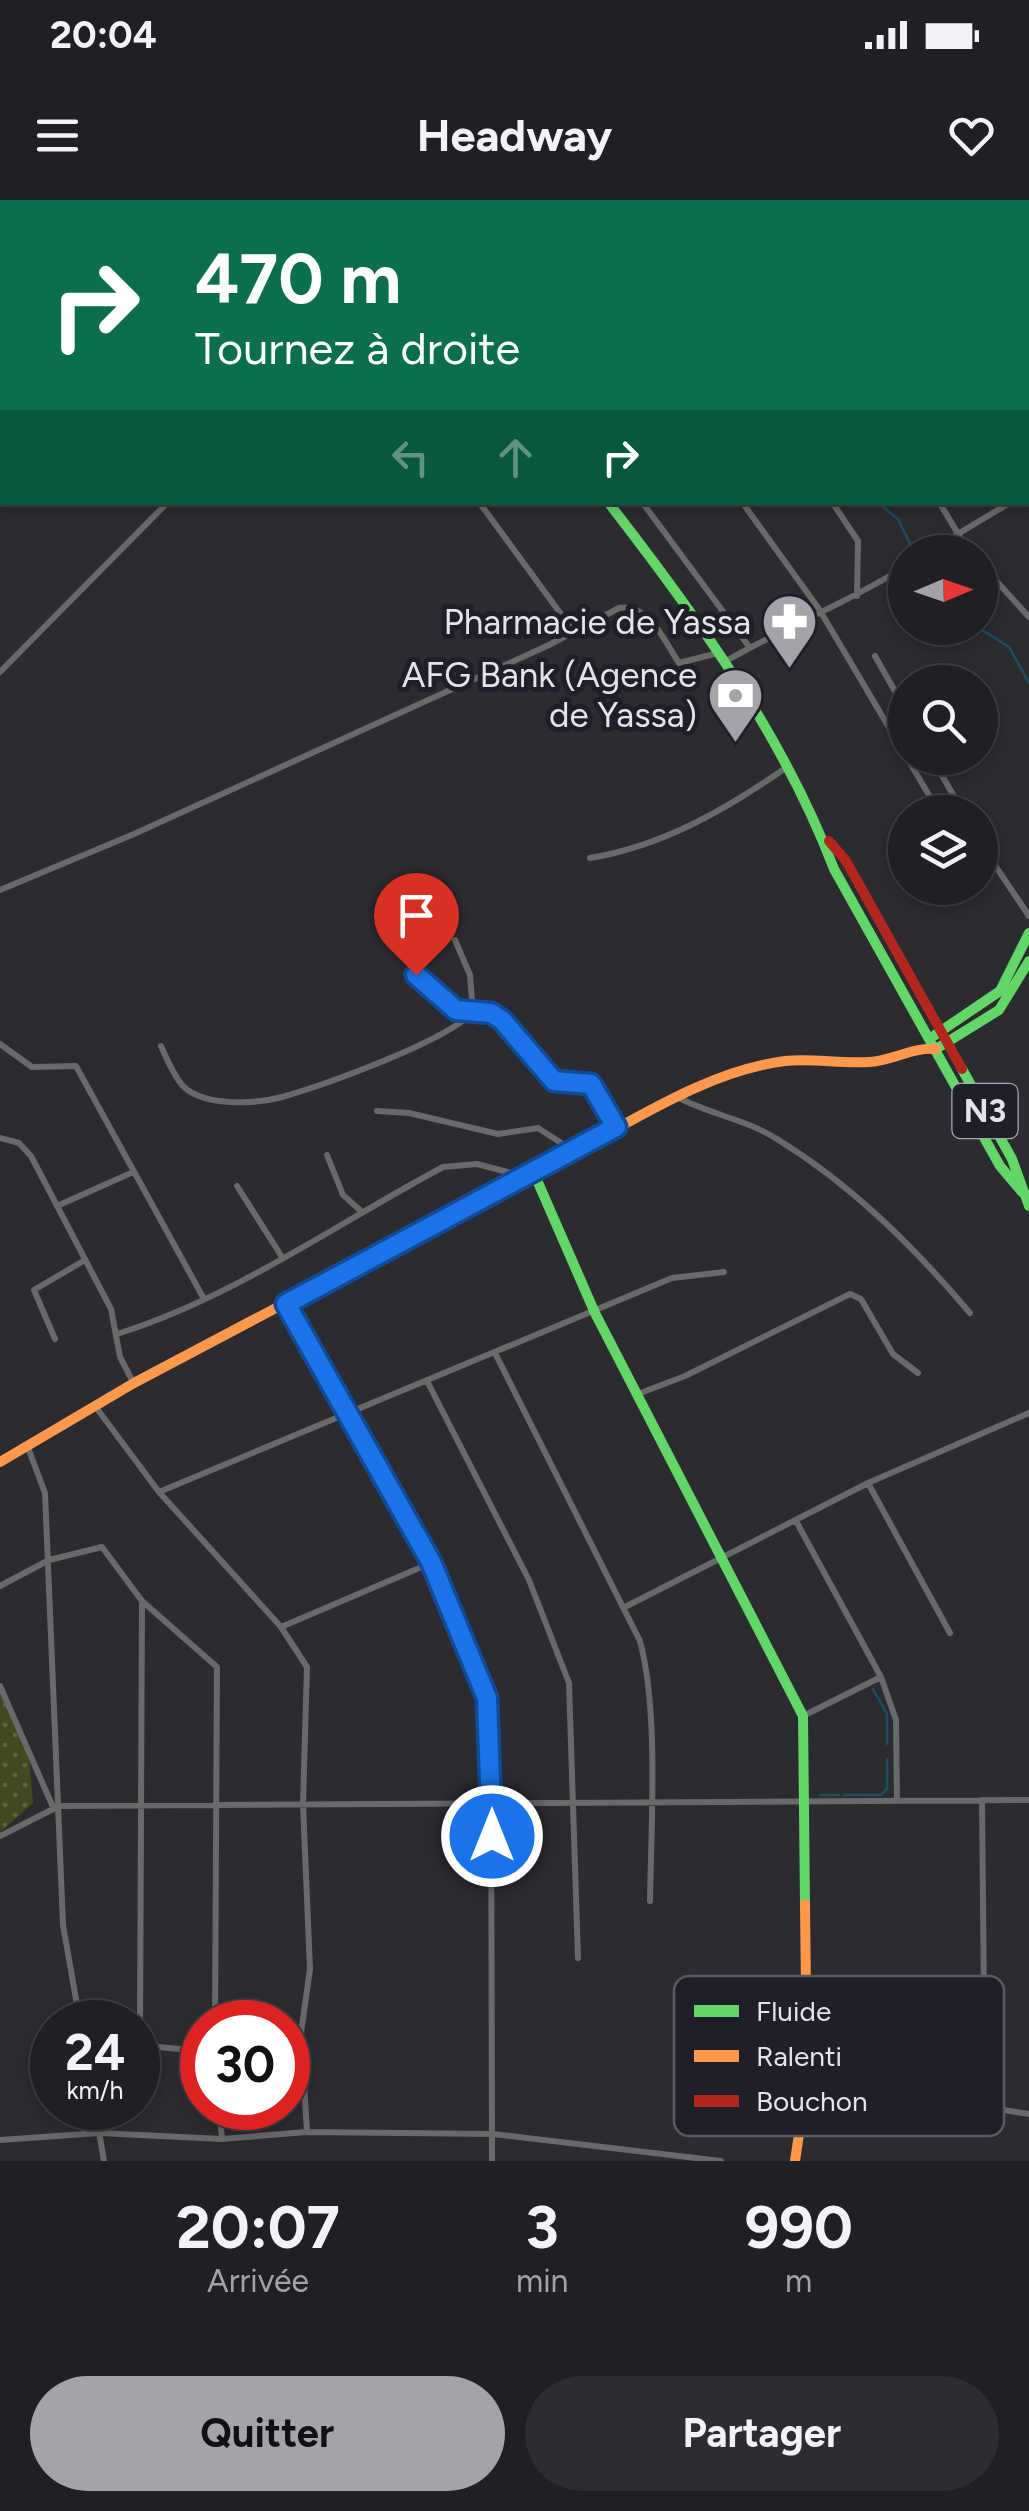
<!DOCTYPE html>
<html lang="fr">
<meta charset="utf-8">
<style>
body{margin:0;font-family:Figtree,sans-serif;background:#2d2d31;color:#f1f3f6;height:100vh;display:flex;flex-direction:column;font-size:38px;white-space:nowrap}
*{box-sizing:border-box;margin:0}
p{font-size:32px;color:#a2a3a6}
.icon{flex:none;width:55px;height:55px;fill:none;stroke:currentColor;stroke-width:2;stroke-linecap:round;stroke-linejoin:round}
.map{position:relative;height:1961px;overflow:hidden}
.sheet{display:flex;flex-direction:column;background:#202024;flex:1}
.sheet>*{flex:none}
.hud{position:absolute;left:0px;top:0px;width:1030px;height:305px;box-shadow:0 5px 15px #0003,0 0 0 2px #3d3e41;background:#0b6e4f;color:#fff;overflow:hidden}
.needle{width:65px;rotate:88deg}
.controls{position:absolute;left:888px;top:335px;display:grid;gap:20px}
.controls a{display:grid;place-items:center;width:110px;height:110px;border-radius:50%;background:#202024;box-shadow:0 5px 15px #0003,0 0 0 2px #3d3e41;font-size:50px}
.speed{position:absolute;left:30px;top:1800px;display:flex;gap:20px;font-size:50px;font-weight:700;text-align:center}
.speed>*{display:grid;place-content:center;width:130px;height:130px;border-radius:50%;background:#202024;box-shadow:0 5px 15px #0003,0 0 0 2px #3d3e41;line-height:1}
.speed small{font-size:25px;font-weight:400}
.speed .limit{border:15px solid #d22;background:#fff;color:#111}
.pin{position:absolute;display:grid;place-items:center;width:85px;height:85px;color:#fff;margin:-102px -42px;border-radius:50% 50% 50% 0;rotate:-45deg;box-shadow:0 0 10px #0007}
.pin .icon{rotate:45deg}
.me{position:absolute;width:110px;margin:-55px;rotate:0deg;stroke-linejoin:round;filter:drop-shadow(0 0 8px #0008)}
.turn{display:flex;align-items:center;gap:35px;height:210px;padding:0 30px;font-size:45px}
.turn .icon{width:130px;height:130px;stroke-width:2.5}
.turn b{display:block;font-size:70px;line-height:85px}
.lanes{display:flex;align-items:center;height:95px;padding:0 30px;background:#0003;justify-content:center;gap:50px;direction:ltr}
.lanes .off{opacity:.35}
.eta{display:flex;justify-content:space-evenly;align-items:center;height:170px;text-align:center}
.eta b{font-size:60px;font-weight:700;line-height:70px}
.action{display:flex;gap:20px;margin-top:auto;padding:20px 30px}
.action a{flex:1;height:115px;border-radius:60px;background:#a3a3a9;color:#111;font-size:40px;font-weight:700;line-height:115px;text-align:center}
.action a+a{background:#2d2d31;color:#f1f3f6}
.status{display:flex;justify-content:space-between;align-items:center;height:70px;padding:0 50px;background:#202024;direction:ltr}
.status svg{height:28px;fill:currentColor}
header{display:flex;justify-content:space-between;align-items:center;height:130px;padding:0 30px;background:#202024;font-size:45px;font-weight:700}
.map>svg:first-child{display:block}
</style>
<div class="status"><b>20:04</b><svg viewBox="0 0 49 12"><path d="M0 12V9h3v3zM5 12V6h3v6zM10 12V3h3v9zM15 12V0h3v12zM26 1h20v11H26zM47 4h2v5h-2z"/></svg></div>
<header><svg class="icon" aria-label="menu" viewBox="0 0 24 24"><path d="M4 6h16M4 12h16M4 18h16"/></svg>Headway<svg class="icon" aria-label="heart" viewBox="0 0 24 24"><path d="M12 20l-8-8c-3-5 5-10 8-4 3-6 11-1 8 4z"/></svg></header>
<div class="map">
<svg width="1029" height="1961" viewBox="0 0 1029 1961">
<defs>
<pattern id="grass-dots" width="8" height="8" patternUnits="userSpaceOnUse" patternTransform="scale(2.5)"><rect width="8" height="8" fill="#44481e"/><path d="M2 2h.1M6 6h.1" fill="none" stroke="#5f623f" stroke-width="1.8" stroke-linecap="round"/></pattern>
</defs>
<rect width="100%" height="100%" fill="#2b2b30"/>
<path fill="url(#grass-dots)" d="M0,1494l29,64 4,45 -33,29z"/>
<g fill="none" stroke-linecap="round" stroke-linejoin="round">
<path stroke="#1a4e61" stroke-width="2.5" d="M854,2v-2
M877,302l21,17 16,33
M979,428l30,19 20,36
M873,1489l14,25v30
M820,1595h19
M844,1595h37l6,-6v-30"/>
<path stroke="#686969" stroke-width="6" d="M509,0l2,2
M714,0l1,2
M917,0v2
M785,2l4,-2
M973,2l8,-2
M1028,180l1,-1
M479,302l95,130
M642,302l108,146
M742,302l77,107 120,203
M832,302l26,39 -1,55
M939,302l30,50
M928,352l83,-50
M980,363l49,54
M875,456l30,53
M726,461c59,-34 121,-58 179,-94
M0,472l168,-170
M932,558l31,54
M980,643l49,73
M590,658c73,-12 137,-49 197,-91
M0,690l134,-56 415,-189 70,-37c30,-5 46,34 60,55l39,-10
M416,775l40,35 35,3 11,7 52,61 37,3 25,43
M0,844l32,23 44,-1 128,233
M161,846c6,13 13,31 23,41 22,20 72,17 98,10 42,-12 163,-55 191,-85l-3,-37 -15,-35
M679,898c31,16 68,22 98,41 75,46 137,108 193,174
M377,911l32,2 89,21 40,-6 34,22
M0,938l19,5 12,13 80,153 9,48 13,25
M327,955l16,40 18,16
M237,986l45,71
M57,1006l74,-33
M286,1104l145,259 56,135 4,18 1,445
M117,1134c116,-36 219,-110 326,-167l34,-3 46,12
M55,1139l-21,-49 51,-30
M495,1153l145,288c19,71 11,185 10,260
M427,1181l102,199 40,103 9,275
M638,1194l47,-18 165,-82 11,5 32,55 25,19
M95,1206l64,86 122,135 26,40 -4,137 7,165 -9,64 6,99
M27,1245l18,48 18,432 17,97
M868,1283l82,150
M159,1292l513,-214 52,-6
M796,1321l85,156 15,43 1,81
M0,1386l49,-26 53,-13 40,54 75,66 -2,355
M142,1401l-2,434 7,11 55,5
M623,1408l245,-125 161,-70
M281,1427l150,-64
M0,1486l53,121
M803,1516l78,-39
M982,1600l3,307
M0,1636l59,-30 970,-6
M807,1880l222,34
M95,1908l9,53
M219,1908l3,31
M0,1940l99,-7 123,6 85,-7 186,2 228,27"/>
<path stroke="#63d668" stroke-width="10" d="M608,302c89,115 174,231 226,367l166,297 22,26
M935,835l65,-44 29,-58
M936,849l63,-39 30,-49
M962,869l50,90 17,47
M533,971l62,142 208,403 2,188"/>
<path stroke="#ff974d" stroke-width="10" d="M581,948c63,-34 132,-78 204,-87 27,-3 56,3 84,1 23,-1 43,-15 67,-13
M0,1262l134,-79 191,-101
M795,1961l12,-81 -2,-176"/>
<path stroke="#b3261e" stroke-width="10" d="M354,0l3,2
M829,641l17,20 116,208
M325,1082l256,-134"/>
</g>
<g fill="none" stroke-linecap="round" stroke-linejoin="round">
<defs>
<path id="route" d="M416,775l40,35 35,3 11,7 52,61 37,3 25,43 -330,177 145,258 56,136 5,138"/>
</defs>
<use href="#route" stroke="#114b97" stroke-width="25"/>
<use href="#route" stroke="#1a73e8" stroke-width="18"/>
</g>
<defs>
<symbol id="pharmacy-pin" viewBox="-11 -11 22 30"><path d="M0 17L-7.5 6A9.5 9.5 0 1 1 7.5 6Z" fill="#a3a3a9" stroke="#1f1f29"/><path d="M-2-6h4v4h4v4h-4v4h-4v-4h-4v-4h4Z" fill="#fff"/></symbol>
<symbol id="bank-pin" viewBox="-11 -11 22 30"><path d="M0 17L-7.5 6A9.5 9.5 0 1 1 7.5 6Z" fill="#a3a3a9" stroke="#1f1f29"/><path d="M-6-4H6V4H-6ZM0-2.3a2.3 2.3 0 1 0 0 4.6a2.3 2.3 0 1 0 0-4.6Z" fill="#fff"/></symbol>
</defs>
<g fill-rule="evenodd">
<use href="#pharmacy-pin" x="758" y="390" width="63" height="86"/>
<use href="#bank-pin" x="704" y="464" width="63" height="86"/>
</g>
<g text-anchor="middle" stroke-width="10" stroke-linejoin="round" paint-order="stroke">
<rect fill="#1f1f29" stroke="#a8a8b0" stroke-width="2.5" x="952.5" y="884" width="65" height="54" rx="8"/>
<g font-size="32" font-weight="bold" fill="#e3e3ea">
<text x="985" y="922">N3</text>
</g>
<g font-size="35" fill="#e3e3ea" stroke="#1f1f29" text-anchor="end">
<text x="751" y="434">Pharmacie de Yassa</text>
<text x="697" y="487">AFG Bank (Agence<tspan x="697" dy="40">de Yassa)</tspan></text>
</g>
</g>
<rect x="674" y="1776" width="330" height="160" rx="15" fill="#1f1f29" stroke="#5a5a63" stroke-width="2.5"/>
<rect x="694" y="1805" width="45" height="12" fill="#63d668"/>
<rect x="694" y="1850" width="45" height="12" fill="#ff974d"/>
<rect x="694" y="1895" width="45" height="12" fill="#b3261e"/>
<g font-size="28" fill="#e3e3ea">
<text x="756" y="1821">Fluide</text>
<text x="756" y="1866">Ralenti</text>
<text x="756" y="1911">Bouchon</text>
</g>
</svg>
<div class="controls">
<a><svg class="needle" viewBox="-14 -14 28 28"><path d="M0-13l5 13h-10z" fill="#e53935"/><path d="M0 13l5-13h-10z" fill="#a2a3a6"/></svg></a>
<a><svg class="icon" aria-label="search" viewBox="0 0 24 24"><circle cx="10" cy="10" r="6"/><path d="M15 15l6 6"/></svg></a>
<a><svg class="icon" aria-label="layers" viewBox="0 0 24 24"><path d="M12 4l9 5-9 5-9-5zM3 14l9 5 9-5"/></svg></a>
</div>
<div class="speed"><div>24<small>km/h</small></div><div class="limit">30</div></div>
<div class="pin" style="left:416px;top:775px;background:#d93025"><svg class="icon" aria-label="arrive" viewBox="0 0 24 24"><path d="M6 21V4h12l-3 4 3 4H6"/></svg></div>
<svg class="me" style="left:492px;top:1636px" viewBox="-20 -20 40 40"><circle r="17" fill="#1a73e8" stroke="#fff" stroke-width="3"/><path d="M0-11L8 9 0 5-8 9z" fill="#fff"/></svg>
<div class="hud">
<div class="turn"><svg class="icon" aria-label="right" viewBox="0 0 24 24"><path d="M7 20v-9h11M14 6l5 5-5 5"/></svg><div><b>470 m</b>Tournez à droite</div></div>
<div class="lanes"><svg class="icon off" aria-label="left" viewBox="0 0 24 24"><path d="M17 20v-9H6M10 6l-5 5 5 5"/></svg><svg class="icon off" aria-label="ahead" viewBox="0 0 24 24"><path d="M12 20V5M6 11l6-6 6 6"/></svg><svg class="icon" aria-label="right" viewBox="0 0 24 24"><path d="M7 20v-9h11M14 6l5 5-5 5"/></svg></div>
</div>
</div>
<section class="sheet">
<div class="eta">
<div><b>20:07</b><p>Arrivée</p></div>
<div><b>3</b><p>min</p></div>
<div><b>990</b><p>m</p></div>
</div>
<div class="action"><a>Quitter</a><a>Partager</a></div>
</section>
